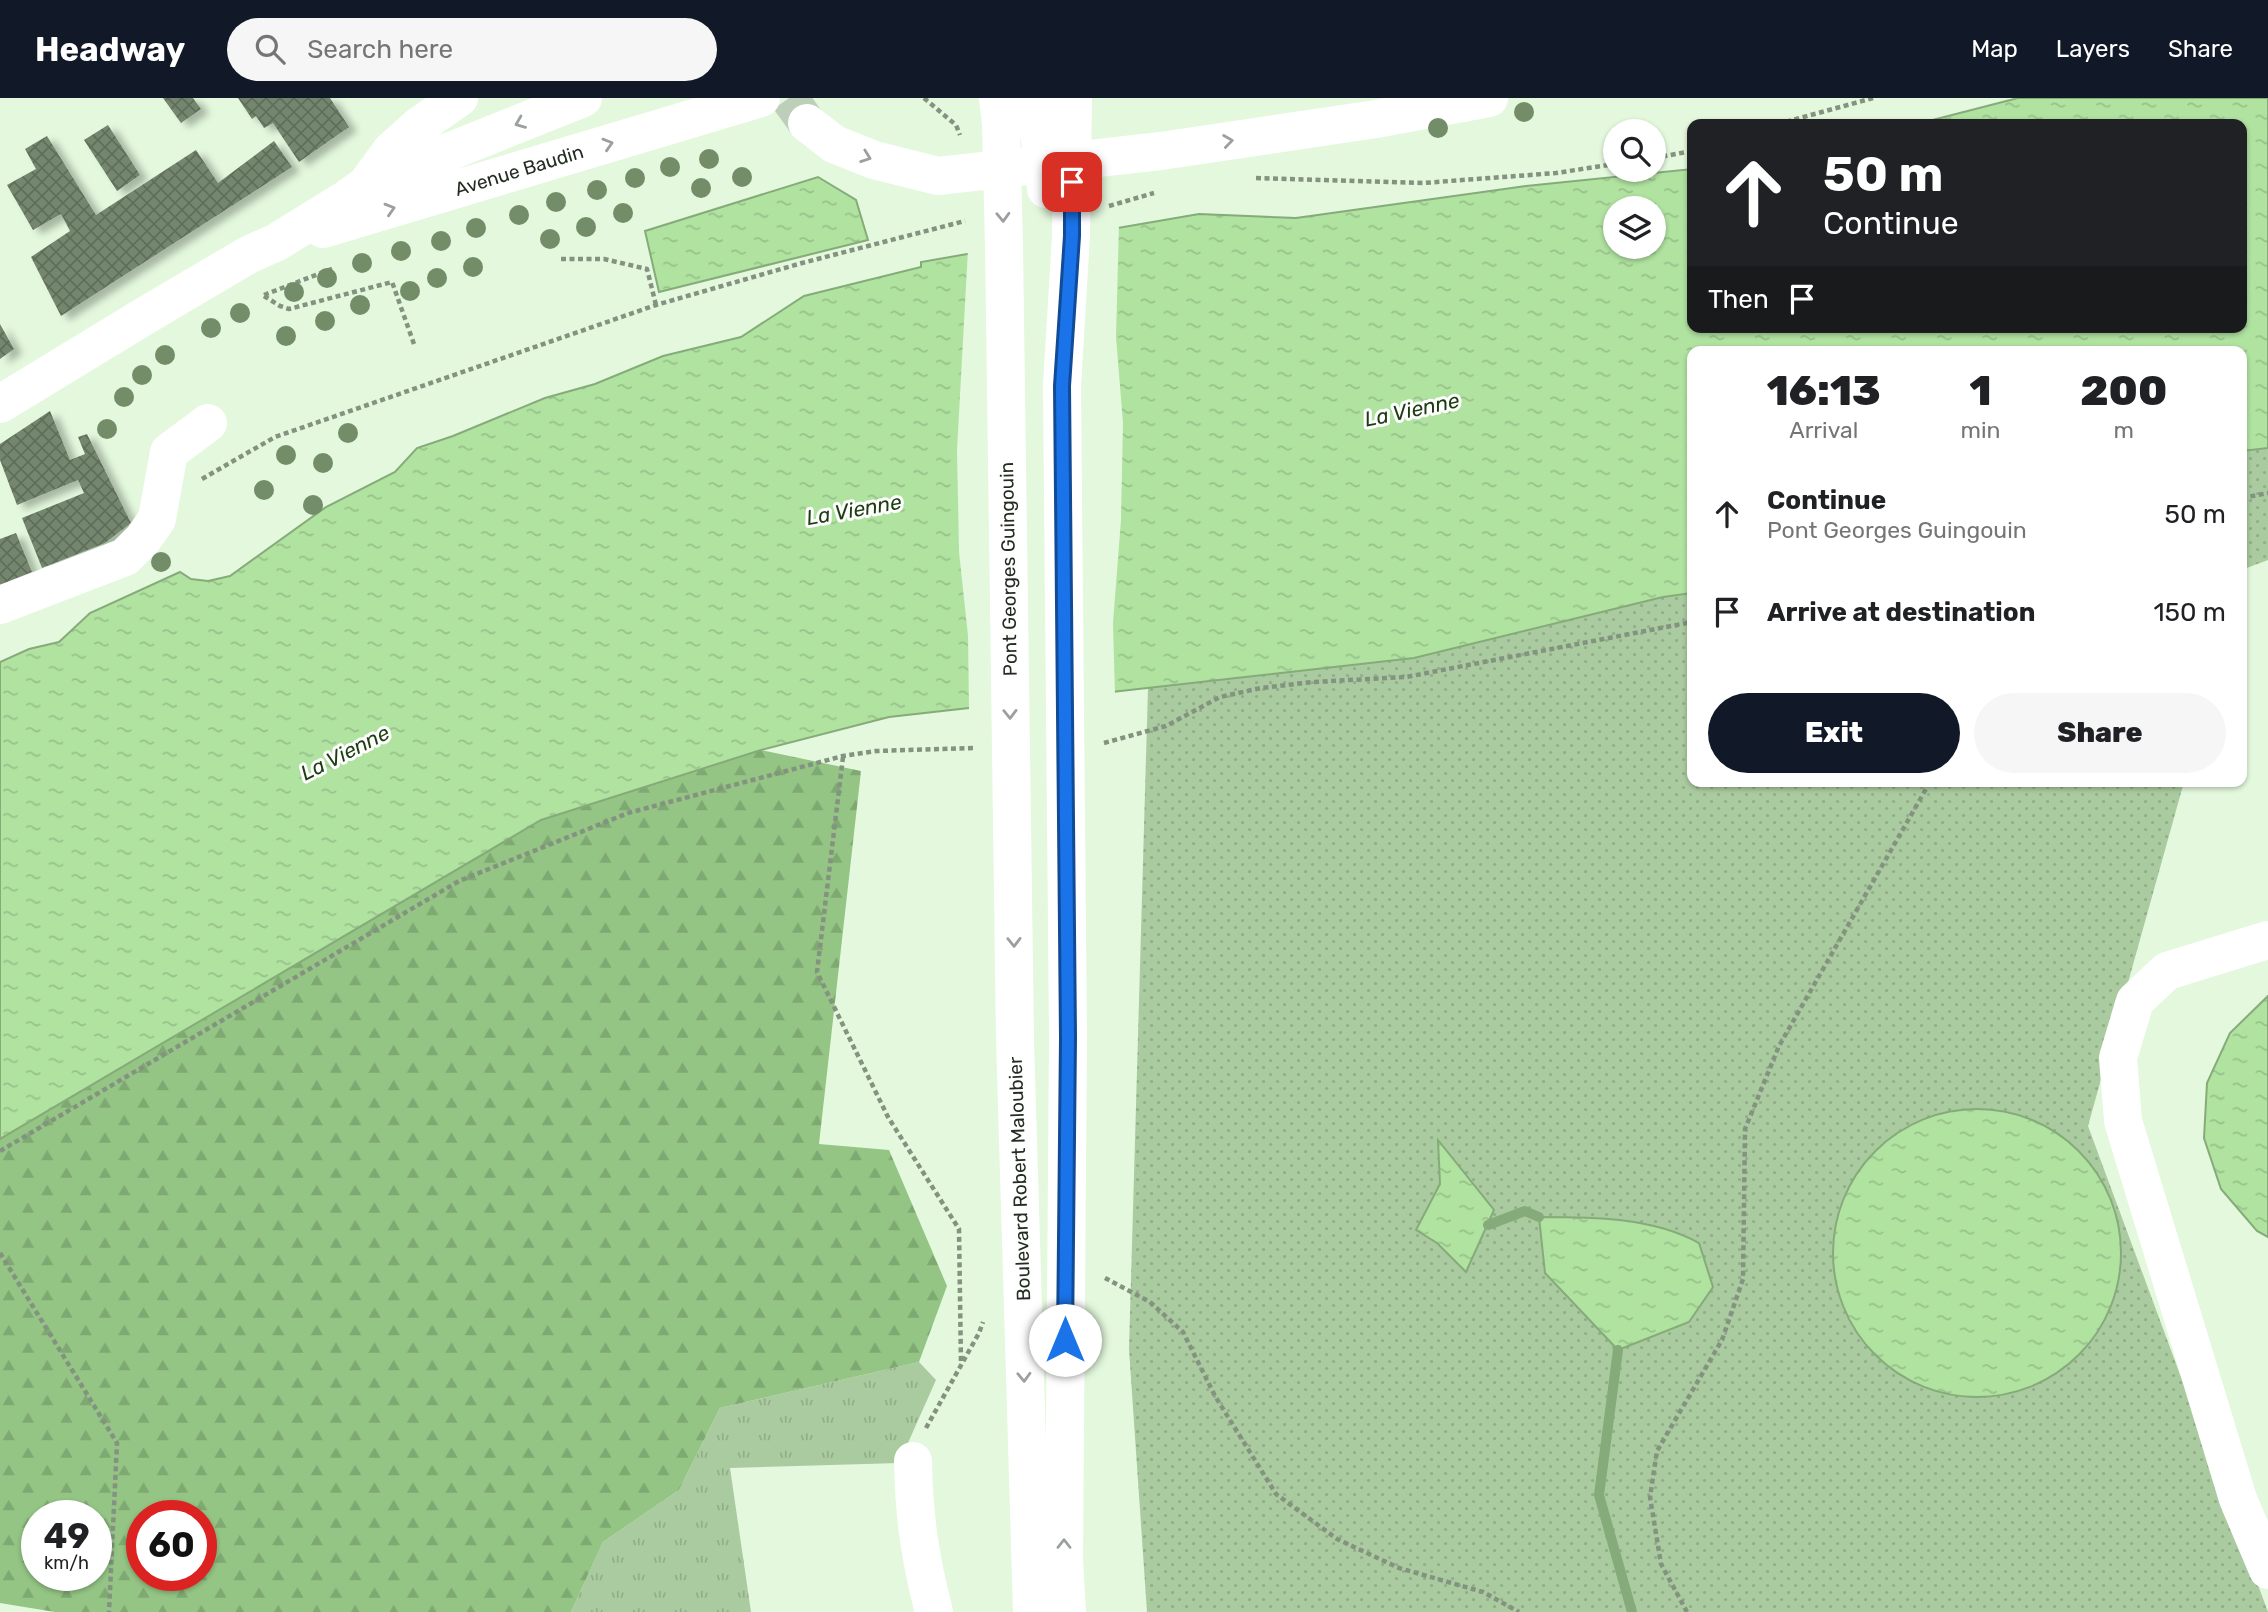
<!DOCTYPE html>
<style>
body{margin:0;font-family:Rubik,sans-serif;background:#f6f6f6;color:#202124;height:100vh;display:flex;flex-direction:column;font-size:26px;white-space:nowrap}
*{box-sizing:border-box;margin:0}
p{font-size:23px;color:#757577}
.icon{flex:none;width:38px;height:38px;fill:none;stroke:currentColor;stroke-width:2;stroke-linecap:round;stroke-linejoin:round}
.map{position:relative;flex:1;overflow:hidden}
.details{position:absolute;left:1687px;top:248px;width:560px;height:441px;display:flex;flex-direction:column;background:#fff;border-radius:14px;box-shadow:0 2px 5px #0004}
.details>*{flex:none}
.guide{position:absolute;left:1687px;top:21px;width:560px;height:214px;border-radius:14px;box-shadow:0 2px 5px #0004;background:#202124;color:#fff;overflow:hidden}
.controls{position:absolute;left:1603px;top:21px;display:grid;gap:14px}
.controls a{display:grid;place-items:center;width:63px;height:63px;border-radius:50%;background:#fff;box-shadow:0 2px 5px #0004;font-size:35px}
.speed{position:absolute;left:21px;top:1402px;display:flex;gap:14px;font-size:35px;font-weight:700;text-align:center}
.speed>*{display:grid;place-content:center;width:91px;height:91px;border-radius:50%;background:#fff;box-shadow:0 2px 5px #0004;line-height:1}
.speed small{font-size:18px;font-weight:400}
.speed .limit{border:10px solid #d22;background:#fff;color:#111}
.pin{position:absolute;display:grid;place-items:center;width:60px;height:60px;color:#fff;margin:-30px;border-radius:14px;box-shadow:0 4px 10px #0006}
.me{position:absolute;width:77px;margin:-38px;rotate:0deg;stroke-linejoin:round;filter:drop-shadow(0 0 5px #0008)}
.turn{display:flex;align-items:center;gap:24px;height:147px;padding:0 21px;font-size:32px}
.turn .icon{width:91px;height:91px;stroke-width:2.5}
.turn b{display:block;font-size:49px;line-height:60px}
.then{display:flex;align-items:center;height:66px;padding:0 21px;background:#0003;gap:14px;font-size:26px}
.eta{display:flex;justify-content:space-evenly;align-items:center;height:119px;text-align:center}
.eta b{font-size:42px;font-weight:800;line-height:49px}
.primary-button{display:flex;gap:14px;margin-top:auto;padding:14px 21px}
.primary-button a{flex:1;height:80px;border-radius:42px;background:#111827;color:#fff;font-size:28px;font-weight:800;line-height:80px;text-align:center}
.primary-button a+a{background:#f6f6f6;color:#202124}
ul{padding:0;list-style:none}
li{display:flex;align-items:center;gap:21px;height:98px;padding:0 21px}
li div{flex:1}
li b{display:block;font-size:26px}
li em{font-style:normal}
header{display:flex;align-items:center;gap:42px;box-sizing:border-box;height:98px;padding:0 35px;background:#111827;color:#fff}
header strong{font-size:33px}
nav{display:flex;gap:38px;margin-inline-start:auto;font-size:24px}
.search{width:490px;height:63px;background:#f6f6f6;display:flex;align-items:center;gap:18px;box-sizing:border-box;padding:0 24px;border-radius:38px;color:#757577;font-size:26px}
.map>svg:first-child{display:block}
</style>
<header>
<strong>Headway</strong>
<div class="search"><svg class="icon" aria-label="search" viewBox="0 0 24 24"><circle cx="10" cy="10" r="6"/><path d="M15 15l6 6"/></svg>Search here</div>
<nav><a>Map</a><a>Layers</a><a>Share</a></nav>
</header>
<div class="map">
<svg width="2268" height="1514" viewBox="0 0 2268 1514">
<defs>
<pattern id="grass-tufts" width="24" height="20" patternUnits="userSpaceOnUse" patternTransform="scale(1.75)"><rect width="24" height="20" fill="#aacb9f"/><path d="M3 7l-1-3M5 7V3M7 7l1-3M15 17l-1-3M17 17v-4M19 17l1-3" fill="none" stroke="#92ae89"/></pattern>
<pattern id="forest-firs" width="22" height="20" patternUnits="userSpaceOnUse" patternTransform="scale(1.75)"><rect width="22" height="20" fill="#94c584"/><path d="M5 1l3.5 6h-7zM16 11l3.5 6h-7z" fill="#7fa972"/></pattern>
<pattern id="park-dots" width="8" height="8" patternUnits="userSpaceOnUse" patternTransform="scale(1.75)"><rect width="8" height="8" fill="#aacb9f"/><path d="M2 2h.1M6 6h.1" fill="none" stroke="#92ae89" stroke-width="1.8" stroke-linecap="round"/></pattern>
<pattern id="water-ripples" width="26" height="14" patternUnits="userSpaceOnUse" patternTransform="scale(1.75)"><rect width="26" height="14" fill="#b0e2a0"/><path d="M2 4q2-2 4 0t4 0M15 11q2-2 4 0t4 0" fill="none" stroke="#97c28a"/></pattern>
<pattern id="building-cross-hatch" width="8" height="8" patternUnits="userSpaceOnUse" patternTransform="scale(1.75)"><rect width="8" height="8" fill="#74866e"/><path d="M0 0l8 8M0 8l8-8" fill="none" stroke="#5f6e5a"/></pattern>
<filter id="shadow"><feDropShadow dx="8" dy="4.5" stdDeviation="3.5" flood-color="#0004"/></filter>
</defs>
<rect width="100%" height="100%" fill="#e3f8dd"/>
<path fill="url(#grass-tufts)" d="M919,1264l17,18 -37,83 -169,5 21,144h-180l32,-70 76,-52 41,-82z"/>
<path fill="url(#forest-firs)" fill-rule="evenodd" d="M761,652l100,21 -42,373 70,6 58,136 -28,76 -199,46 -41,82 -76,52 -32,70h-516l-55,-9v-464l541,-319zM37,1418h59v59h-59zM142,1418h59v59h-59z"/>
<path fill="url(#park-dots)" d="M2268,350v112l-24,9 -2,7v-125z
M1692,494v190h492l-96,344 180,486h-1121l-18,-263 19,-661 266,-30 249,-61z"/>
<path fill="url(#water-ripples)" stroke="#86ab7a" stroke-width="2" fill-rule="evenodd" d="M2018,0h250v350l-26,3v-99h-550v241l-29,4 -249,61 -525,59 -128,33 -220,70 -541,319v-477l29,-13 30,-7 31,-29 90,-41 11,7 17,2 22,-5 96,-69 69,-35 22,-24 36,-12 92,-38 50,-14 68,-28 78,-19 63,-41 117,-29v-5l278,-48 97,4 230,-32 166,-17v158h550v-203h-325zM1615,110h39v39h-39z
M818,79l38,23 12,40 -209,52 -14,-61z
M2268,898v241l-11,-6 -36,-42 -17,-51 3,-55 23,-50z
M1833 1155a144 144 0 1 1 288 0a144 144 0 1 1-288 0Z
M1438,1042l56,70 -28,62 -29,-29 -21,-13 24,-46z
M1539,1119c53,0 113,0 160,26l14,44 -24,35 -71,28 -73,-77z"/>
<path fill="#e3f8dd" d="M1119,126l-3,113 7,86 -2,97 -8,103 2,72 -146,16 -1,-75 -9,-84 -2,-102 11,-201z"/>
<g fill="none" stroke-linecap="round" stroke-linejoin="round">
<path stroke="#86ab7a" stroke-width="10" d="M1488,1127l37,-14 14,6
M1618,1252l-19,145 33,117"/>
</g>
<path fill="url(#building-cross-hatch)" filter="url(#shadow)" d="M163,0h30l8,11 -20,14z
M238,0h92l19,29 -50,35 -26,-39 -9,5 -8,-12 -4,3z
M108,27l32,50 -23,16 -33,-51z
M47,38l49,79 100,-65 22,33 56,-42 18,26 -231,149 -30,-59 39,-26 -9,-17 -28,16 -26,-45 29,-16 -11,-20z
M0,226l14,25 -14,10z
M50,313l20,49 15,-6 -7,-17 9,-3 44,89 -26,20 -63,25 -20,-50 62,-25 -6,-13 -61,25 -17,-45v-16z
M16,435l16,39 -32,13v-46z"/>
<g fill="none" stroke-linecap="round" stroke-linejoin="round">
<path stroke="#bdcfb8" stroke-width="38" stroke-dasharray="38 19" stroke-linecap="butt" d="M789,0l18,25"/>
<path stroke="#849280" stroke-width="4.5" stroke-dasharray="5 3.5" stroke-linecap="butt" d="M924,0l32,27 4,10
M1778,26l95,-26
M1654,60l38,-7
M1256,80l167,5 133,-10 59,-9
M1109,108l45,-13
M561,161h43l43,10 9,36
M264,197l70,-27
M264,198l16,10 9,3 103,-27 22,62
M202,381l73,-42 381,-132 146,-42 163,-42
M2242,400l26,-5
M1104,645l62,-17 54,-29 41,-9 52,-6 93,-5 286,-55
M843,659l-26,215 71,145 71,112 2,135
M0,1053l459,-270 169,-68 215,-57 33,-5 97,-3
M0,1155l117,190 -8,169
M1105,1180l45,24 33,30 32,64 61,98 61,45 62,29 84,24 36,20
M926,1330l53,-95 4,-11
M1687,1514l-26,-48 -11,-67 7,-46 65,-111 21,-61 2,-150 34,-83 151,-264"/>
<path stroke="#fff" stroke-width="38" d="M0,507l125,-48 18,-18 14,-20 12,-67 39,-29
M2268,842l-101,31 -32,30 -17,57 5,63 115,378 30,71
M913,1363c1,56 7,97 21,151"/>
<path stroke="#fff" stroke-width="38" d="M998,0l3,27 3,121 11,793 17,573
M1035,0l11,91
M807,25l27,21 40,16 64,16 223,-25 215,-32 113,-21
M366,87l217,-87
M323,131l438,-131
M0,306l143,-87 105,-62 29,-13 68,-42 21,-15 25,-34 29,-26 39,-27
M1067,1514l-3,-52 4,-522 -6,-652 9,-150 2,-138"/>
</g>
<g fill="#728d68">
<circle cx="1524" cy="14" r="10"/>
<circle cx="1438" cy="30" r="10"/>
<circle cx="709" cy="61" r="10"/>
<circle cx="670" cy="69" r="10"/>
<circle cx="742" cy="79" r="10"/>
<circle cx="635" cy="80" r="10"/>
<circle cx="701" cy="90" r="10"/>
<circle cx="597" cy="92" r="10"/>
<circle cx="556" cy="104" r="10"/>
<circle cx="623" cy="115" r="10"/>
<circle cx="519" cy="117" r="10"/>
<circle cx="586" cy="129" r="10"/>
<circle cx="476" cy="130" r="10"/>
<circle cx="550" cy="141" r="10"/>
<circle cx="441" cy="143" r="10"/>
<circle cx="401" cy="153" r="10"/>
<circle cx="362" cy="165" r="10"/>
<circle cx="473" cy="169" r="10"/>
<circle cx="327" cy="180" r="10"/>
<circle cx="437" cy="180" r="10"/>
<circle cx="410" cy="193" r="10"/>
<circle cx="294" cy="194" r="10"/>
<circle cx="360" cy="207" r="10"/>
<circle cx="240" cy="215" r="10"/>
<circle cx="325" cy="223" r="10"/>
<circle cx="211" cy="230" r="10"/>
<circle cx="286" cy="238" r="10"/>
<circle cx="165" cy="257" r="10"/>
<circle cx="142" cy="277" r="10"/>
<circle cx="124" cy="299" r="10"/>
<circle cx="107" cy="331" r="10"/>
<circle cx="348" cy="335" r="10"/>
<circle cx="286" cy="357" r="10"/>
<circle cx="323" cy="365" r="10"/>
<circle cx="264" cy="392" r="10"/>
<circle cx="313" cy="407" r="10"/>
<circle cx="161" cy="464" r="10"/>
</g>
<defs><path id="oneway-chevron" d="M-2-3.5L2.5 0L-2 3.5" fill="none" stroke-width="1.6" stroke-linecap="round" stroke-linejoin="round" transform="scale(1.75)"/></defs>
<g stroke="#9ca09c">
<use href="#oneway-chevron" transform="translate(520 25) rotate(158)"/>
<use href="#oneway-chevron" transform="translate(1228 43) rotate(-8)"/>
<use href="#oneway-chevron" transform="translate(608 46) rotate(-17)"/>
<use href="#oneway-chevron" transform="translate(866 59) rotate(20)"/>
<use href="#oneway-chevron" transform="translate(390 111) rotate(-17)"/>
<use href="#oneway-chevron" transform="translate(1003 119) rotate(88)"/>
<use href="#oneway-chevron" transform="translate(1010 616) rotate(89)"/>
<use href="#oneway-chevron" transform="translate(1014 844) rotate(89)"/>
<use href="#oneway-chevron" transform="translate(1024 1279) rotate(88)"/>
<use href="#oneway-chevron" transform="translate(1064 1446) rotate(-90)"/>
</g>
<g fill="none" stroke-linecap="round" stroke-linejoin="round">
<defs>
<path id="route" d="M1065,1242l3,-302 -6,-652 10,-150v-54"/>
</defs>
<use href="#route" stroke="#114b97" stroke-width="18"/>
<use href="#route" stroke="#1a73e8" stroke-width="12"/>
</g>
<g text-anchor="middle" stroke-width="6" stroke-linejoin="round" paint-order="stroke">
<g font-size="19" fill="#242c22" stroke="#fefefe">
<text transform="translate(519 72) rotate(-17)" y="7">Avenue Baudin</text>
<text transform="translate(1008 471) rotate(-91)" y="7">Pont Georges Guingouin</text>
<text transform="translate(1019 1081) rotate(-92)" y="7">Boulevard Robert Maloubier</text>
</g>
<g font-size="21" font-style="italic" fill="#1d3d11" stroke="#fefefe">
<text transform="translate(1412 312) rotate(-12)" y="7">La Vienne</text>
<text transform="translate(854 412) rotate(-10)" y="7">La Vienne</text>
<text transform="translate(345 655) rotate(-27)" y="7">La Vienne</text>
</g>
</g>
</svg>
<div class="controls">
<a><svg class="icon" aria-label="search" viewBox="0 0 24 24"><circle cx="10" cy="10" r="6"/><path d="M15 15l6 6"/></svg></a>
<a><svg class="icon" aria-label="layers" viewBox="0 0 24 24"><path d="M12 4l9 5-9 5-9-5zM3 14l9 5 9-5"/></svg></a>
</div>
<div class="speed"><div>49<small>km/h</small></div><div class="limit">60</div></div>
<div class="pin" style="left:1072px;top:84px;background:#d93025"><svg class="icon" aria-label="arrive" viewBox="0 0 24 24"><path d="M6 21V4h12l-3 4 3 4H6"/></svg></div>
<svg class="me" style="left:1065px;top:1242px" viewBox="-20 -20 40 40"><circle r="19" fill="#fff"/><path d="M0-13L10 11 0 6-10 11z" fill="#1a73e8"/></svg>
<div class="guide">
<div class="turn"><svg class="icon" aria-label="ahead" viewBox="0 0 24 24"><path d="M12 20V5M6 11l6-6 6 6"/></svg><div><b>50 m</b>Continue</div></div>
<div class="then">Then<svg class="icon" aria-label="arrive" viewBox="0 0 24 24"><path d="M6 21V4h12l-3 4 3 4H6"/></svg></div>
</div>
<section class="details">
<div class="eta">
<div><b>16:13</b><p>Arrival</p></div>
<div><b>1</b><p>min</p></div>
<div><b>200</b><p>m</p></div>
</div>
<ul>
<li><svg class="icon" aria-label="ahead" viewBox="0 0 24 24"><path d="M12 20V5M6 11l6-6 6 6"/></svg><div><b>Continue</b><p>Pont Georges Guingouin</p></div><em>50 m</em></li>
<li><svg class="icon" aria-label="arrive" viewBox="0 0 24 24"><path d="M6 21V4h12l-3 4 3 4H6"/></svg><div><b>Arrive at destination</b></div><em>150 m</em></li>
</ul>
<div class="primary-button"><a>Exit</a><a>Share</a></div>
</section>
</div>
